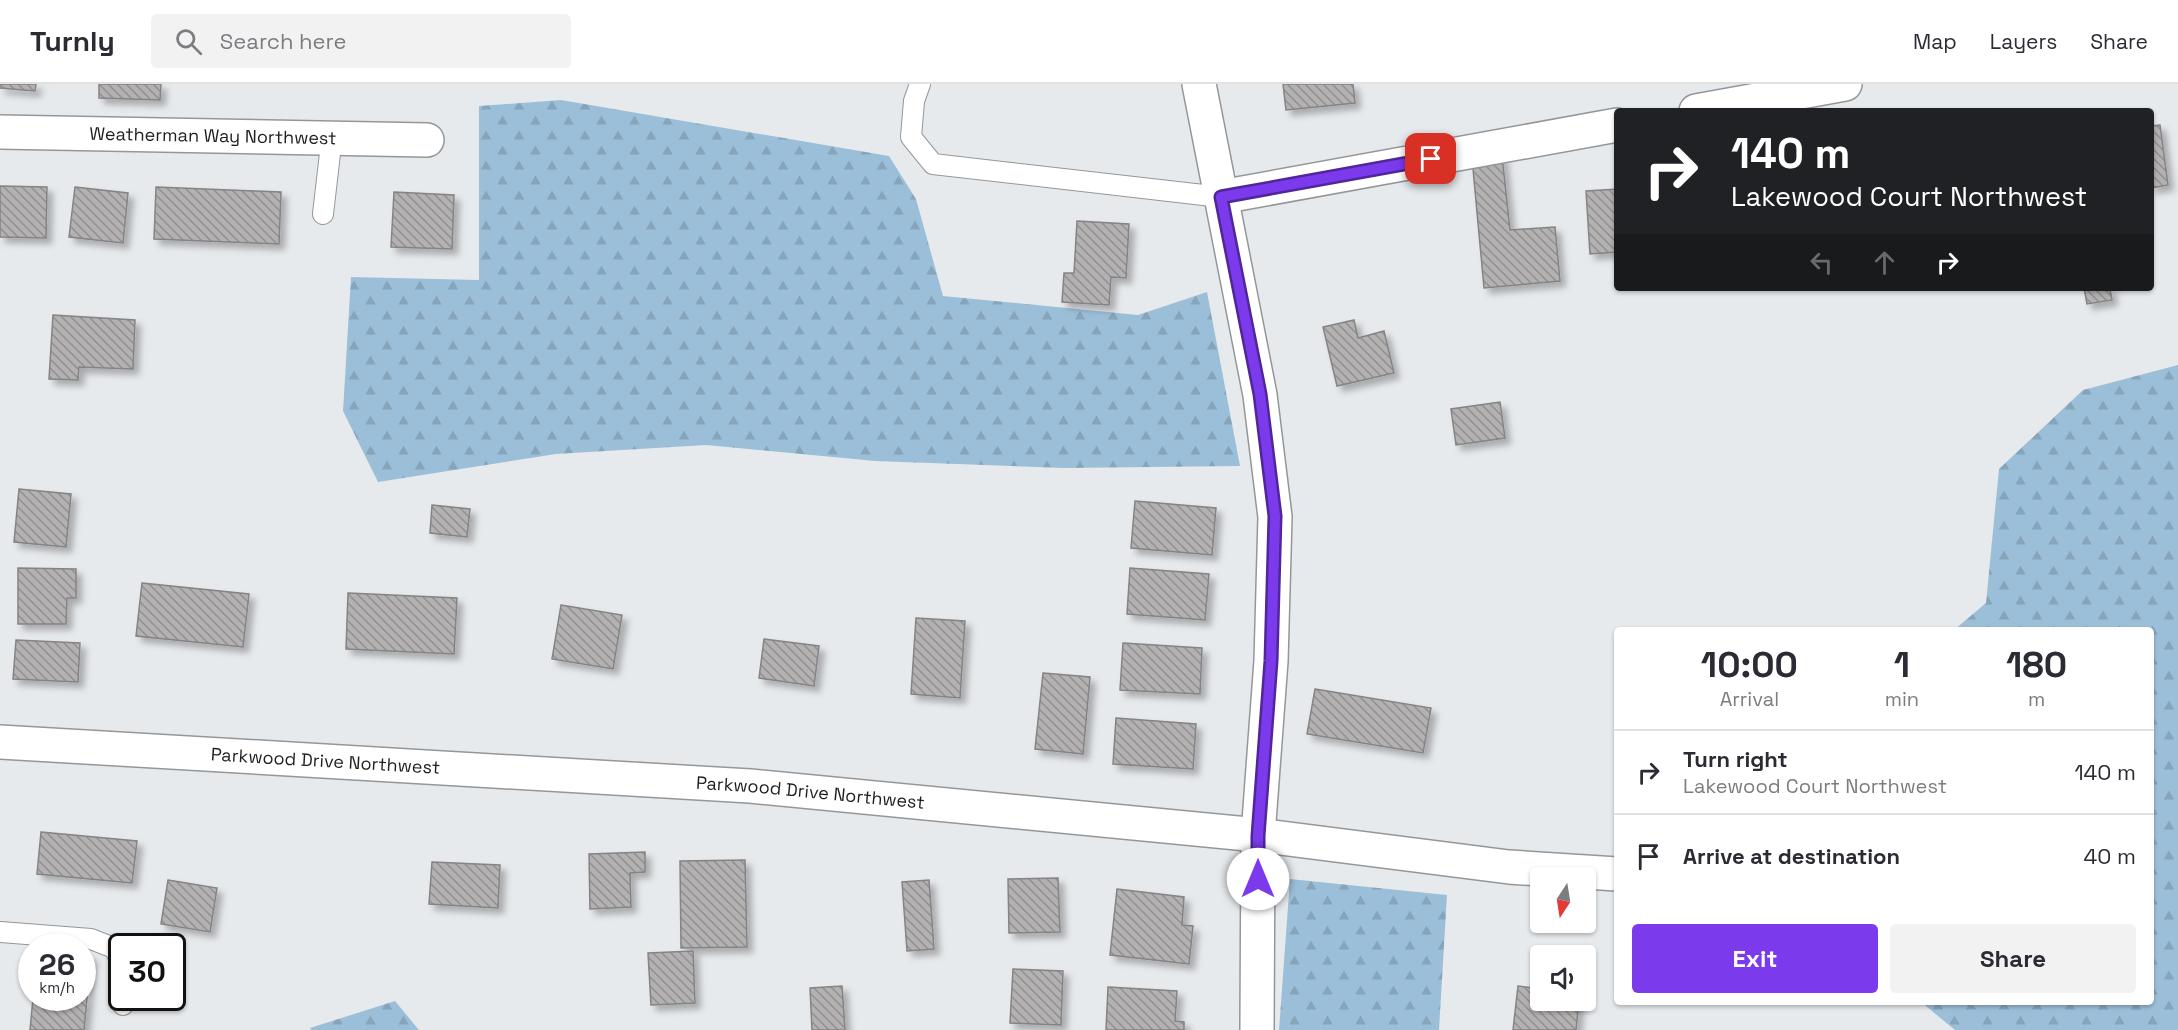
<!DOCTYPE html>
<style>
body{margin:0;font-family:"Space Grotesk",sans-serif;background:#f2f2f3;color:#2b2b33;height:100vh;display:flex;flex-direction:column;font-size:22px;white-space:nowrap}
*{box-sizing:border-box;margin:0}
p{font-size:20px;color:#7c7c81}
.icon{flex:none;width:33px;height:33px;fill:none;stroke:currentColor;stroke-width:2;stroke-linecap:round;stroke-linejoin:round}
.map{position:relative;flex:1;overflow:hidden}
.panel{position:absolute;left:1614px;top:543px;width:540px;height:378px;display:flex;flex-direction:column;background:#fff;border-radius:6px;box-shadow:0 2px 4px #0004}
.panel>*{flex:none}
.banner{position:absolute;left:1614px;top:24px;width:540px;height:183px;border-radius:6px;box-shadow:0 2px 4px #0004;background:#202124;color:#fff;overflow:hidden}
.needle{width:39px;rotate:192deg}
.tools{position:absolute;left:1530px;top:783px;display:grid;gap:12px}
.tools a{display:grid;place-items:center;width:66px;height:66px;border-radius:6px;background:#fff;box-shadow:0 2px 4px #0004;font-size:30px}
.speed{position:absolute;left:18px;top:849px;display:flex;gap:12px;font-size:30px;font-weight:700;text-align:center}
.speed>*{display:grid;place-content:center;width:78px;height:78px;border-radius:50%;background:#fff;box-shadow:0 2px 4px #0004;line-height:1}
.speed small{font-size:15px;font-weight:400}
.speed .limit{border:3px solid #111;border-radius:9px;background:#fff;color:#111}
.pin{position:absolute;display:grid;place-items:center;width:51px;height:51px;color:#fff;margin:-26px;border-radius:12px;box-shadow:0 3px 9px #0006}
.me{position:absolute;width:66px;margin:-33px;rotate:0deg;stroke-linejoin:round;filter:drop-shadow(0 0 4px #0008)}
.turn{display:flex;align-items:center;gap:21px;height:126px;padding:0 18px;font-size:27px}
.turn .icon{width:78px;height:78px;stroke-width:2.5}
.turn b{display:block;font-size:42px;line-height:51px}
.lanes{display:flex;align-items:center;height:57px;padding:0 18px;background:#0003;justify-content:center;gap:30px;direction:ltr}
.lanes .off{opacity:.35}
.eta{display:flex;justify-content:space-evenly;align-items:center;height:102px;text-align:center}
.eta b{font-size:36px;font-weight:700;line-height:42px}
.cta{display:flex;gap:12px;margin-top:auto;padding:12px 18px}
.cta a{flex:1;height:69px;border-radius:6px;background:#7c3aed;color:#fff;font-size:24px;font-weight:700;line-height:69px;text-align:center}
.cta a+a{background:#f2f2f3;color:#2b2b33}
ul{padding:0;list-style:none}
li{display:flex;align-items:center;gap:18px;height:84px;padding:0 18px;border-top:2px solid #e1e1e2}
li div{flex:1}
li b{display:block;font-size:22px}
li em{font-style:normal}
header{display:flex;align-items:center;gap:36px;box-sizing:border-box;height:84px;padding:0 30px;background:#fff;border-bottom:2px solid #e1e1e2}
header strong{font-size:28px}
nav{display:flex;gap:33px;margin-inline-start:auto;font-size:21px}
.search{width:420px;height:54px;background:#f2f2f3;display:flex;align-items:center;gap:15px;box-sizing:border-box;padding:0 21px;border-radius:6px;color:#7c7c81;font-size:22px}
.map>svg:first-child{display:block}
</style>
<header>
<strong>Turnly</strong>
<div class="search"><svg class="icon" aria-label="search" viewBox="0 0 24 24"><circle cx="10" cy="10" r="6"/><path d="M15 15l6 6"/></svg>Search here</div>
<nav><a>Map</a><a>Layers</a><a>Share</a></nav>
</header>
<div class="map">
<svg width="2178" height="946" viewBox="0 0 2178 946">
<defs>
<pattern id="forest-firs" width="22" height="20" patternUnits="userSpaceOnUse" patternTransform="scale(1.5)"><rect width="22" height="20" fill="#9cbfd9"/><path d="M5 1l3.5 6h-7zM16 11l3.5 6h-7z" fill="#86a4ba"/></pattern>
<pattern id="building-back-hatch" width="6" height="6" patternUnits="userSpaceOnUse" patternTransform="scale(1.5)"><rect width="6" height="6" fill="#b4b1b3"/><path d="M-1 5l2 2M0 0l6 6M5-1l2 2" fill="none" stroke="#928f91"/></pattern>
<filter id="shadow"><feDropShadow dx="5.5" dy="5.5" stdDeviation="3" flood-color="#0004"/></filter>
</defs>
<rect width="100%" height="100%" fill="#e7eaed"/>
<path fill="url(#forest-firs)" d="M561,16l328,56 27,43 27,97 195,19 69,-23 33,174 -176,2 -189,-7 -169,-16 -150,9 -178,28 -35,-71 8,-134 128,3v-174z
M2178,281v665h-223l-34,-28h230v-372h-197l32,-27 13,-134 84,-79z
M1290,795l157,16 -8,135h-160z
M395,917l24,29h-108l-1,-2z"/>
<path fill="url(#building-back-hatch)" stroke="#868385" stroke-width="1.5" filter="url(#shadow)" d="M0,0h36l-1,7 -35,-3z
M99,0h62l-1,16 -61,-2z
M1283,0h70l2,19 -69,7z
M2160,41l8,60 -17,3v-62z
M1502,72l8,74 45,-3 5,54 -76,7 -12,-130z
M0,102l47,1 -1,51 -46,-1z
M75,103l53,6 -5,50 -54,-6z
M156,103l125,5 -2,52 -125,-5z
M1617,105v63l-27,2 -4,-63z
M394,108l60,3 -2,54 -61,-2z
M1077,137l52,3 -3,54 -15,-1 -2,28 -47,-3 2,-29h10z
M2084,204h30l-4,1 2,11 -25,4z
M53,231l82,5 -2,49 -54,-2 -1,13 -29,-1z
M1354,236l4,18 26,-7 10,42 -57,13 -14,-59z
M1500,318l5,36 -49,7 -5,-36z
M19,405l52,5 -5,53 -52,-5z
M1135,417l81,7 -4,47 -81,-7z
M432,421l38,4 -3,28 -37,-4z
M18,484l58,1v29h-9l-1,26h-48z
M1130,484l79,6 -4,46 -78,-6z
M142,499l107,11 -6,53 -107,-11z
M348,509l109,5 -3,56 -108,-5z
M561,521l61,10 -9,54 -61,-10z
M916,534l49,3 -5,77 -49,-4z
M764,555l55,7 -5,40 -55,-8z
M16,556l64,3 -2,39 -65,-3z
M1123,559l79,5 -2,46 -80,-4z
M1043,589l47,4 -7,77 -48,-5z
M1315,605l116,19 -8,45 -116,-19z
M1116,634l80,6 -3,45 -80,-5z
M41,748l96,9 -5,42 -95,-9z
M645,768v20l-15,1 1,34 -41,2 -1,-55z
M745,776l2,87 -66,1 -1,-87z
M432,778l68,3 -2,43 -69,-4z
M1058,794l2,54 -51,1 -1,-54z
M168,796l49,8 -7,44 -49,-8z
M929,796l5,69 -27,2 -5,-69z
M1117,805l67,8 -2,28 11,1 -4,38 -79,-9z
M693,867l2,52 -44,2 -3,-52z
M82,871l9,1 -7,74h-54l3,-32h49z
M1013,885l50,2 -2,54 -51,-2z
M842,902l3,44h-33l-2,-42z
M1518,902l22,3v11h39l-3,30h-63z
M1108,903l69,4 -2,30 9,1v8h-78z"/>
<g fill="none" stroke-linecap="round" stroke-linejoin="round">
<defs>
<path id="lane" d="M920,0l-6,17 -3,36 22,27 288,33
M323,130l9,-78
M0,848l91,7 23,9 8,15
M123,921v-7"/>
<g id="street">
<path d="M1199,0l61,311 15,122 -4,144 -13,174 -1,195"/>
<path d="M1696,27l149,-27"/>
<path id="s1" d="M0,48l427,8"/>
<path d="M1221,113l396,-72"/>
<path id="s2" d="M0,658l750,44 508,49 251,32 108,7"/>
</g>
</defs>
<use href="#lane" stroke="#949799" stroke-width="22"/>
<use href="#street" stroke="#949799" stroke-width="36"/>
<use href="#lane" stroke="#fff" stroke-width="20"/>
<use href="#street" stroke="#fff" stroke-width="33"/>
</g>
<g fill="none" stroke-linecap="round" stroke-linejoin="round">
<defs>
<path id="route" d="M1258,795v-43l13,-175 4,-145 -15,-122 -39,-197 210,-38"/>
</defs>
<use href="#route" stroke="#51269a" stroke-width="15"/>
<use href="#route" stroke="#7c3aed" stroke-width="10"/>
</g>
<g text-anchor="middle" stroke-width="5" stroke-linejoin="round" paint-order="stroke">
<g font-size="18" fill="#1d1f1f" stroke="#fff">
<text dy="6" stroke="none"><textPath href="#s1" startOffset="213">Weatherman Way Northwest</textPath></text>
<text dy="6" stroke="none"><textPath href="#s2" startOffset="326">Parkwood Drive Northwest</textPath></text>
<text dy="6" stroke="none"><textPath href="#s2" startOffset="812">Parkwood Drive Northwest</textPath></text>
</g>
</g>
</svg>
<div class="tools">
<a><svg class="needle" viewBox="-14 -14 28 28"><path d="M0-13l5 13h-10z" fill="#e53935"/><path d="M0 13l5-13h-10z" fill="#7c7c81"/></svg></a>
<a><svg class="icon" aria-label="sound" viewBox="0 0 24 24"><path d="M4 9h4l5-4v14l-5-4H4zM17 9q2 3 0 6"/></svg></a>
</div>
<div class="speed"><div>26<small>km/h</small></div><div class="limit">30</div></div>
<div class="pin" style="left:1431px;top:75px;background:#d93025"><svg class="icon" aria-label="arrive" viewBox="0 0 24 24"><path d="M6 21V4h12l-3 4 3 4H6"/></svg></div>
<svg class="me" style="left:1258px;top:795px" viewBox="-20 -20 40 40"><circle r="19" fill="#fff"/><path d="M0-13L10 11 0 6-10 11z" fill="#7c3aed"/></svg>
<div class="banner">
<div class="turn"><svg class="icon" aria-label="right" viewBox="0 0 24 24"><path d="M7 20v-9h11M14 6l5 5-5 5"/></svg><div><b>140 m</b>Lakewood Court Northwest</div></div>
<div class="lanes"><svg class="icon off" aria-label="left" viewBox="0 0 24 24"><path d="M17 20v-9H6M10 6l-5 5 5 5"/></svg><svg class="icon off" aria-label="ahead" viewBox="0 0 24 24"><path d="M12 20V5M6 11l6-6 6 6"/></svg><svg class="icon" aria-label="right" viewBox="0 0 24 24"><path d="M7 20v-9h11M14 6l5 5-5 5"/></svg></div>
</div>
<section class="panel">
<div class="eta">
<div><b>10:00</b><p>Arrival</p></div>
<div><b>1</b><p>min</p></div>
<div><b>180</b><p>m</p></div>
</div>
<ul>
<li><svg class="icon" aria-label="right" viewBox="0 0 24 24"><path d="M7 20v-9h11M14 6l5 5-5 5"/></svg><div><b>Turn right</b><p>Lakewood Court Northwest</p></div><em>140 m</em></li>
<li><svg class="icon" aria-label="arrive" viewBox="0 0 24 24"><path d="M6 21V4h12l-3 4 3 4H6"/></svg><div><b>Arrive at destination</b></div><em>40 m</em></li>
</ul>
<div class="cta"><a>Exit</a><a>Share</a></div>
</section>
</div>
